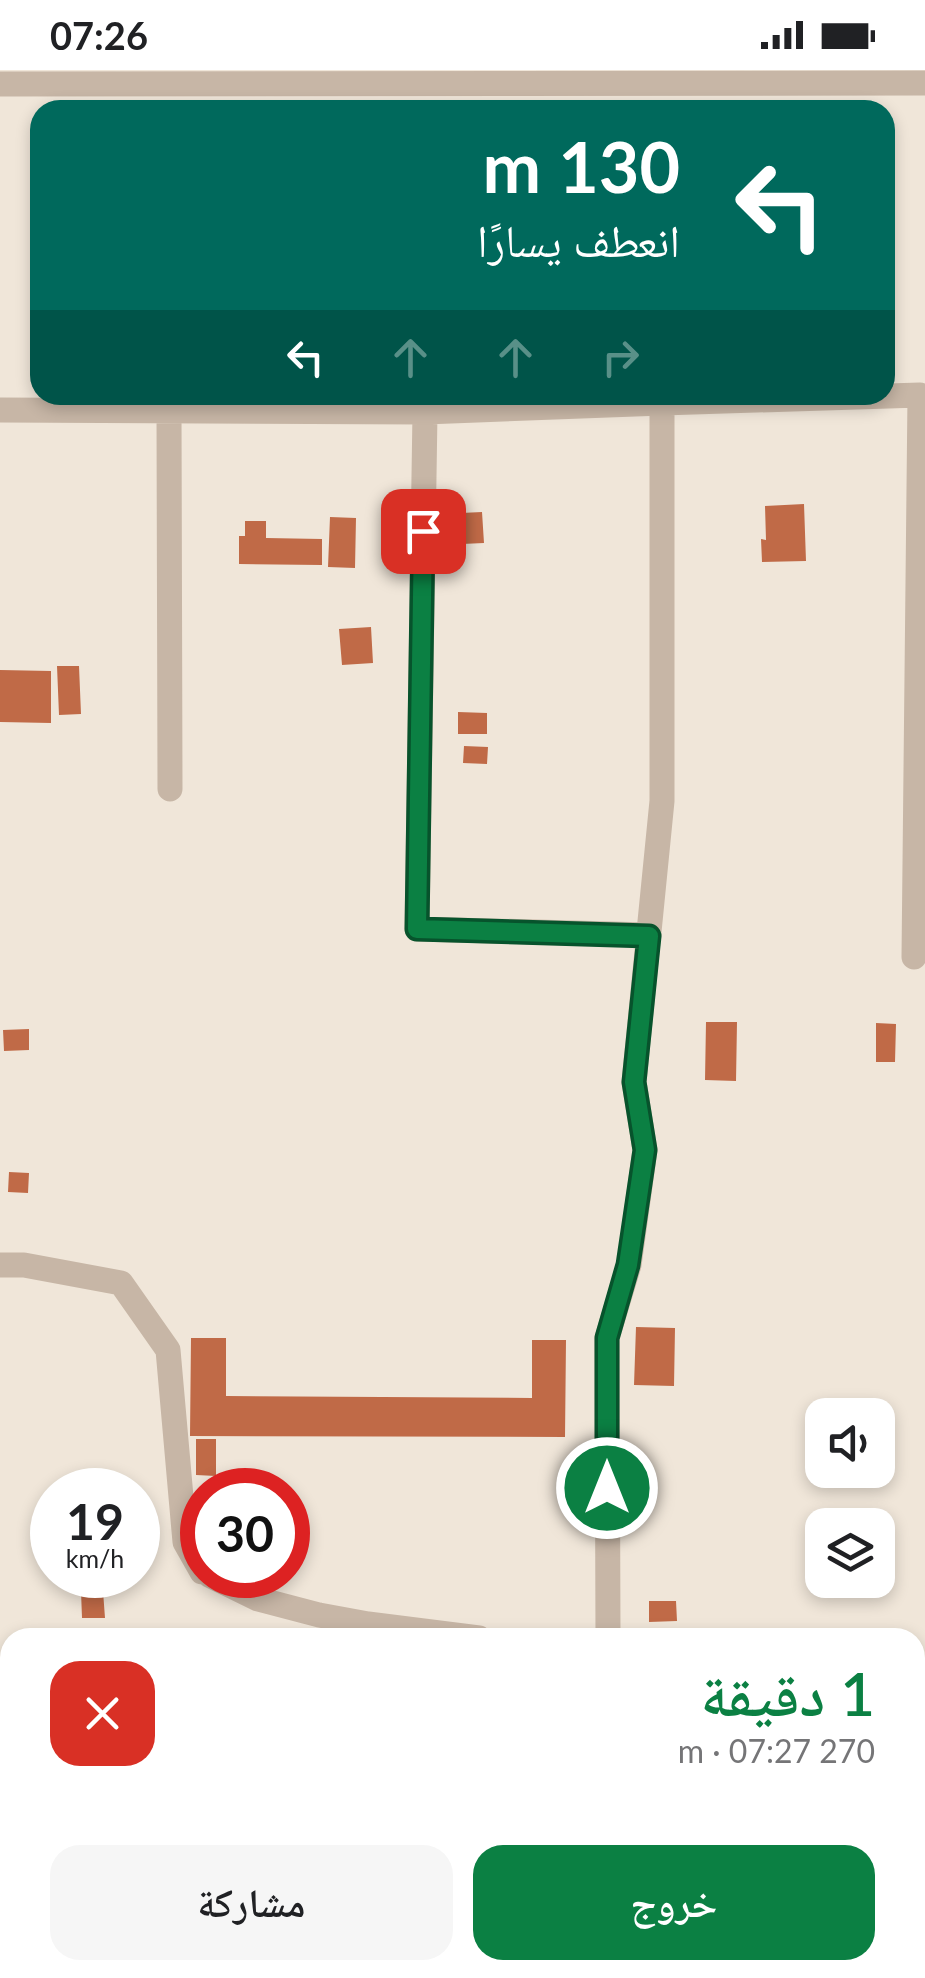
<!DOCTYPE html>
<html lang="ar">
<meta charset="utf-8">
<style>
body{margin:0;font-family:Lato,"Noto Naskh Arabic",sans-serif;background:#f6f6f6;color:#202124;direction:rtl;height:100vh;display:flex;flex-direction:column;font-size:38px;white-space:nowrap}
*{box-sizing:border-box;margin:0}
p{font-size:32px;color:#757577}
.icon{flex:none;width:55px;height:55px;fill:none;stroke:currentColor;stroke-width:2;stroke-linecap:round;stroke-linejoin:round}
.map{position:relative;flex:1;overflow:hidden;direction:ltr}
.sheet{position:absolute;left:0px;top:1558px;width:925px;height:352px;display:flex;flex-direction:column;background:#fff;border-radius:30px 30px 0 0;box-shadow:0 5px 15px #0003;direction:rtl}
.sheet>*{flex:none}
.banner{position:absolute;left:30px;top:30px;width:865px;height:305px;border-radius:30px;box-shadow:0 5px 15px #0003;direction:rtl;background:#00695c;color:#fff;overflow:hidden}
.buttons{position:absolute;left:805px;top:1328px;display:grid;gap:20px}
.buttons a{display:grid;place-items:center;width:90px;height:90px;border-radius:20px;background:#fff;box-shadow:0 5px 15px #0003;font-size:50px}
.speed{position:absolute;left:30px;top:1398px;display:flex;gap:20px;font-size:50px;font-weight:700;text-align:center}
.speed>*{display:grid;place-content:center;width:130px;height:130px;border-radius:50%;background:#fff;box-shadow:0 5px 15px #0003;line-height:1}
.speed small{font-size:25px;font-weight:400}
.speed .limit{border:15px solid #d22;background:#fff;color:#111}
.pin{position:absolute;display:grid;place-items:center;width:85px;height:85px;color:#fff;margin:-42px;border-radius:20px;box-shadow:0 5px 15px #0006}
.me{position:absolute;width:110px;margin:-55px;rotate:0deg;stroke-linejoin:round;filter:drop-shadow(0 0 8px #0008)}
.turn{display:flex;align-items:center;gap:35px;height:210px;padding:0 50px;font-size:45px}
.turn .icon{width:130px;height:130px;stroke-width:2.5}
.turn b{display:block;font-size:70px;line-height:85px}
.lanes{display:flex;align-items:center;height:95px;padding:0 50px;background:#0003;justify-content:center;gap:50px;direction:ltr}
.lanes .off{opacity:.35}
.round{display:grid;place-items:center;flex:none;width:105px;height:105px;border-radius:30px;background:#f6f6f6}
.summary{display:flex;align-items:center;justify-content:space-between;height:170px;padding:0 50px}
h1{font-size:60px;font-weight:600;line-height:75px;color:#0b8043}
.primary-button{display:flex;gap:20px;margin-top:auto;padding:20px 50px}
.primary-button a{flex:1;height:115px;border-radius:30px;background:#0b8043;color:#fff;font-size:40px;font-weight:600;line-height:115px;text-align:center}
.primary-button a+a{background:#f6f6f6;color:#202124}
.status{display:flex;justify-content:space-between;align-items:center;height:70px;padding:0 50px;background:#fff;direction:ltr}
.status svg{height:28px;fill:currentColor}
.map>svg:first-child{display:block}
</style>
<div class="status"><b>07:26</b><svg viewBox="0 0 49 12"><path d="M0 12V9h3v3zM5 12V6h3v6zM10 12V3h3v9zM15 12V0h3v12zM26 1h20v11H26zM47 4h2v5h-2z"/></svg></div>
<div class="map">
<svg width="925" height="1908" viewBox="0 0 925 1908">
<rect width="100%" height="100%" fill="#f0e6d9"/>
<path fill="#c06a47" d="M804,434l2,57 -44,1 -1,-23 5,1 -1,-34z
M482,442l2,31 -22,1 -1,-31z
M330,447l26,1 -1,50 -27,-1z
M245,451h21v17l56,1v26l-83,-1v-28h6z
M371,557l2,36 -31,2 -3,-36z
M57,596h22l2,48 -22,1z
M0,600l51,1v52l-51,-1z
M458,642l29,1v21h-29z
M464,676l24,1 -1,17 -24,-1z
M706,952h31l-1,59 -31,-1z
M876,953l20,1 -1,38h-19z
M29,959v21l-25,1 -1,-21z
M9,1102l20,1 -1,20 -20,-1z
M636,1257l39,1 -1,58 -40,-1z
M191,1268h35v58l306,2v-58h34l-1,97 -375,-1z
M196,1369h20v37l-20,-1z
M81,1521h22l2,27h-23z
M649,1531h27l1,20 -28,1z
M654,1900h212v8h-212z"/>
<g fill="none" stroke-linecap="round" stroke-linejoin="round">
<path stroke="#c7b6a6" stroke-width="25" d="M0,14l925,-1
M425,325v17l237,-9v398l-28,281 11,68 -16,115 -22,73 1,300
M662,333l258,-8 -6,562
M0,340l425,2 -8,517 232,6
M169,341l1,378
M0,1195h24l97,18 47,67 17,192 17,30
M209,1505l49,24 61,16 49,9 111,14
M616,1900v8"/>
</g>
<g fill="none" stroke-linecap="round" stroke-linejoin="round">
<defs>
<path id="route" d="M423,461l-6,398 232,7 -15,146 11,68 -17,115 -21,73v150"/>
</defs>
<use href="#route" stroke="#07532c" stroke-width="25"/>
<use href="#route" stroke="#0b8043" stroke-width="18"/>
</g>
</svg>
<div class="buttons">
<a><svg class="icon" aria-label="sound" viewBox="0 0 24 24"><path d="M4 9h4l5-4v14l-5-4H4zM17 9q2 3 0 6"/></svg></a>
<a><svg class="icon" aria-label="layers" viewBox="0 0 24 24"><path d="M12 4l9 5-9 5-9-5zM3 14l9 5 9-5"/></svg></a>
</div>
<div class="speed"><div>19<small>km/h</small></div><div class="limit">30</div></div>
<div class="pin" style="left:423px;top:461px;background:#d93025"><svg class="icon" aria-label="arrive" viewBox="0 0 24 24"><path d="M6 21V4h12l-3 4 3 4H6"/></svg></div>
<svg class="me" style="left:607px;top:1418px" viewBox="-20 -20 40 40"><circle r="17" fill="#0b8043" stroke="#fff" stroke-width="3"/><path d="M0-11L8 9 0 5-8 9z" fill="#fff"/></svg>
<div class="banner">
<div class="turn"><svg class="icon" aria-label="left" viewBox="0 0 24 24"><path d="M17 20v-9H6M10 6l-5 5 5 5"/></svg><div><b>130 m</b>انعطف يسارًا</div></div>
<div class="lanes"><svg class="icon" aria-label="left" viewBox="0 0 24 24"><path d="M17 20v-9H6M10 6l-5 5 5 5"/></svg><svg class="icon off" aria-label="ahead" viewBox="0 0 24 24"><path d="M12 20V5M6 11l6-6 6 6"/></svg><svg class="icon off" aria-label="ahead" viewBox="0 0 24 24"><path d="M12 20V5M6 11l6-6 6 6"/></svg><svg class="icon off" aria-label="right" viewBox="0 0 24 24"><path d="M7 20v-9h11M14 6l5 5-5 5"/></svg></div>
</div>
<section class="sheet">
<div class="summary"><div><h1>1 دقيقة</h1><p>270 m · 07:27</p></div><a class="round" style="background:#d93025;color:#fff"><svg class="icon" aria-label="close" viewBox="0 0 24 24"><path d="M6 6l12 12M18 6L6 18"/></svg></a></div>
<div class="primary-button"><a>خروج</a><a>مشاركة</a></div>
</section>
</div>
